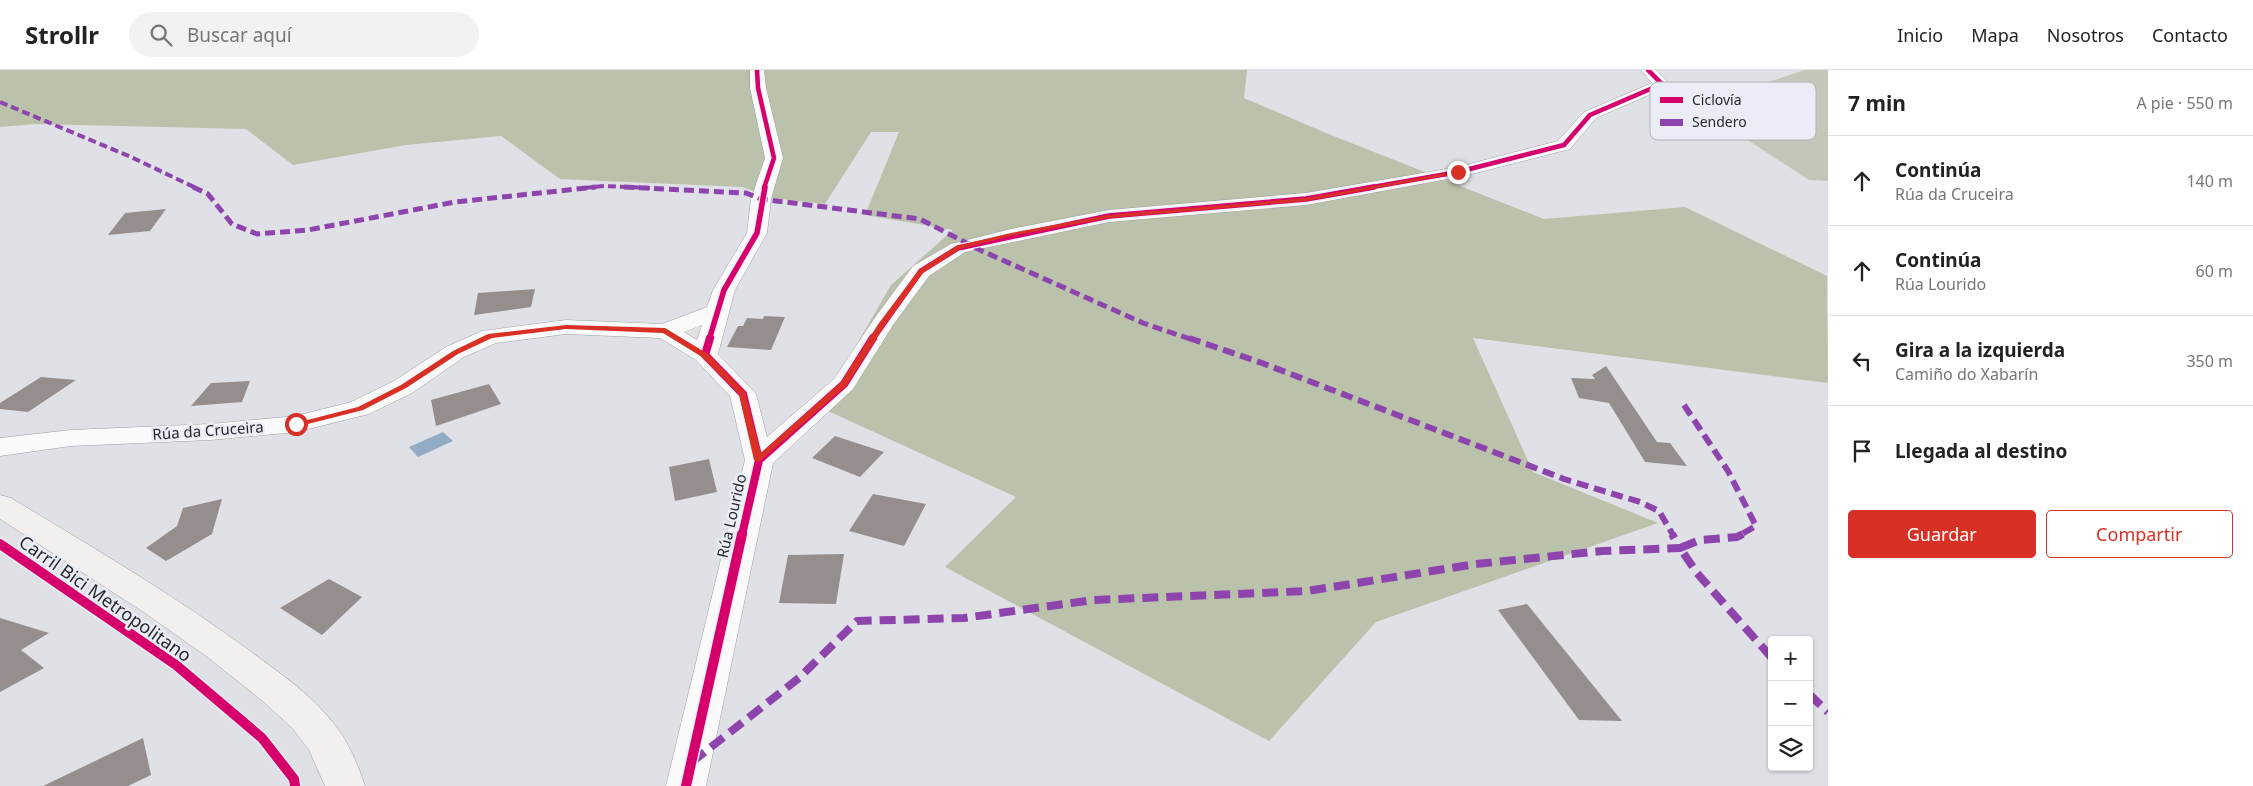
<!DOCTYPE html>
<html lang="es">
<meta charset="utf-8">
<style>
:root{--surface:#fff;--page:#f2f2f2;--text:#222;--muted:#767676;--line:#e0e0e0;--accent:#d93025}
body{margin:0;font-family:"Noto Sans",sans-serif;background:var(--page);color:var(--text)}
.controls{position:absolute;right:15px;bottom:15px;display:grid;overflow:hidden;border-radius:5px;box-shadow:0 1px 4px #0004}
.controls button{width:45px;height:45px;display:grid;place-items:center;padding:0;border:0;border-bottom:1px solid var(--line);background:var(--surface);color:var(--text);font:25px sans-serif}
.stop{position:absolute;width:15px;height:15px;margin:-11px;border:4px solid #d93025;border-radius:50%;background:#fff}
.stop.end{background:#d93025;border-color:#fff;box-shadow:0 1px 5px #0008}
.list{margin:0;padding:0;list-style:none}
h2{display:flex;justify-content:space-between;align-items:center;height:65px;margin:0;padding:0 20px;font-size:21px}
h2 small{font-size:16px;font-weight:400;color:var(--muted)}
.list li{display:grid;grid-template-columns:32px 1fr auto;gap:15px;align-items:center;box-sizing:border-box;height:90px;padding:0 20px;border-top:1px solid var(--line)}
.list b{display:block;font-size:19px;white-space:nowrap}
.list p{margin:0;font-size:16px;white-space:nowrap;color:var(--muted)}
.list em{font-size:16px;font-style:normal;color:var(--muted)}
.actions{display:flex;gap:10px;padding:15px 20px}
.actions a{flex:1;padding:11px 0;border:1px solid var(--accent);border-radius:5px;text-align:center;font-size:18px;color:var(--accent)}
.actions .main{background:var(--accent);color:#fff}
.icon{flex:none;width:28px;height:28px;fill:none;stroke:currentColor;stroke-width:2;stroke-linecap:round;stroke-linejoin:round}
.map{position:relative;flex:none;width:1828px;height:716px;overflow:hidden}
header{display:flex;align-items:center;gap:30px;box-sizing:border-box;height:70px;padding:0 25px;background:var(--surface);border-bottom:1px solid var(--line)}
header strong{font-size:24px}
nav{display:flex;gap:28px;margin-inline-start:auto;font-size:18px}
.search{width:350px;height:45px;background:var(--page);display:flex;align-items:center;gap:12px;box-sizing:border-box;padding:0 18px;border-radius:28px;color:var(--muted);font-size:19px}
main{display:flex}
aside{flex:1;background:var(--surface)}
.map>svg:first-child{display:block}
.green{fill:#c2c7b7}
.forest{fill:#bbc2ab}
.water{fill:#93acc6}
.building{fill:#968e8d}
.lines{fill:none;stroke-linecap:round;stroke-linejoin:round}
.minor-casing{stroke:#9d9ea2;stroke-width:1}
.secondary-casing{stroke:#9d9ea2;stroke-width:1}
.minor{fill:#fafafb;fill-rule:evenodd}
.secondary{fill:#f2efee;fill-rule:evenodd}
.quiet-far3{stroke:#8e44ad;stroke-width:4;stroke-dasharray:8 4;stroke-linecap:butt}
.quiet-far2{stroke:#8e44ad;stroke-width:5;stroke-dasharray:10 5;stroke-linecap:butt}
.quiet-far1{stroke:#8e44ad;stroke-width:6;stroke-dasharray:12 6;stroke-linecap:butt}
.quiet{stroke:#8e44ad;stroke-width:8;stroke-dasharray:16 8;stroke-linecap:butt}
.cycleway-far3-casing{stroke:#eaedf6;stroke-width:6}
.cycleway-far2-casing{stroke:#eaedf6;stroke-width:8}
.cycleway-far1-casing{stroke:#eaedf6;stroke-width:11}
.cycleway-casing{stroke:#eaedf6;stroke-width:13}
.cycleway-far3{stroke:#d6006c;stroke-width:4.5}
.cycleway-far2{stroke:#d6006c;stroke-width:5.5}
.cycleway-far1{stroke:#d6006c;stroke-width:8}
.cycleway{stroke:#d6006c;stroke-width:10}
.route{fill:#d93025}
.labels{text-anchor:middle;stroke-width:5;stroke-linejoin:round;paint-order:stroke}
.street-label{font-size:15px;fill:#28292c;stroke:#eaedf6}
.near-street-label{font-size:18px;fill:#28292c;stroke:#eaedf6}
.key{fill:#eaedf6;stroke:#b0b2b9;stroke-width:1}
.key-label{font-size:14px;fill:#28292c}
</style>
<header>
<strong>Strollr</strong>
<div class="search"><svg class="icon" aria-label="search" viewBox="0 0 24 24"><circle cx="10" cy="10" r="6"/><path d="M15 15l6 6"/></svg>Buscar aquí</div>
<nav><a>Inicio</a><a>Mapa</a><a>Nosotros</a><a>Contacto</a></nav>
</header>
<main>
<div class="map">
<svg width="1828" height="716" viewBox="0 0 1828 716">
<rect width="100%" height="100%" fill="#e0e1e6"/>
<path class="green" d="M 1804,0 L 1828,0 L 1828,111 L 1809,110 L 1743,67 L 1715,38 L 1732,32 L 1746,20 Z"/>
<path class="forest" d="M 0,0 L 1247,0 L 1244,28 L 1326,63 L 1544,149 L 1685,137 L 1827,206 L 1828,313 L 1473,268 L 1533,402 L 1658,453 L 1376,552 L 1269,671 L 945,497 L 1016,427 L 828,341 L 853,281 L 891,215 L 953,160 L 865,145 L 899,62 L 871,62 L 825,134 L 773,128 L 742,117 L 560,109 L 501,66 L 406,75 L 293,95 L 246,59 L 35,54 L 0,57 Z"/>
<path class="water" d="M 443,362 L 453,371 L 418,387 L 409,377 Z"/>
<path class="building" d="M 166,139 L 150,161 L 108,165 L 125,143 Z
M 535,219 L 531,237 L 474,245 L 478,223 Z
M 764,246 L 785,247 L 771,280 L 727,277 L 738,256 L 743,256 L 747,248 L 763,249 Z
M 1606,296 L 1657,372 L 1670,373 L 1687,396 L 1645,392 L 1609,333 L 1579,328 L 1571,308 L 1595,309 L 1592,305 Z
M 41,307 L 76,310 L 28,342 L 0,339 L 0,333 Z
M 250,311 L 242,332 L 191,336 L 211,313 Z
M 489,314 L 501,334 L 436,356 L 431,330 Z
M 835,366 L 884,382 L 860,407 L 812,388 Z
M 709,389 L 717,422 L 675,431 L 669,397 Z
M 873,424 L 926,434 L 904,476 L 849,461 Z
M 222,429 L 212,464 L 166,491 L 146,478 L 177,456 L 183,438 Z
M 844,484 L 836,534 L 779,533 L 788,485 Z
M 329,509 L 362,527 L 322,565 L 280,538 Z
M 1527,534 L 1622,651 L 1579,650 L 1498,540 Z
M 0,548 L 49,563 L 21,580 L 44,598 L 0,622 Z
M 143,668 L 151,705 L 128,716 L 43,716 Z"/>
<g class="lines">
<defs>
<path id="minor" d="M 750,0 L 764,0 L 766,18 L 783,88 L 771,129 L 767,163 L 735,220 L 718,284 L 756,324 L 767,367 L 834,309 L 874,249 L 913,196 L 951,174 L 1011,159 L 1109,140 L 1306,123 L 1458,97 L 1558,71 L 1584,42 L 1652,13 L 1641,0 L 1656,0 L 1670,14 L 1667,17 L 1596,48 L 1570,79 L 1464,106 L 1306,135 L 1109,152 L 965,182 L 929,206 L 893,255 L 853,319 L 773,393 L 706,716 L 666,716 L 745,390 L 730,326 L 696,290 L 660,268 L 566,264 L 496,273 L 464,287 L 412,323 L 369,344 L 296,362 L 210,370 L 71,376 L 0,386 L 0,368 L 71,360 L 210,354 L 296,346 L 351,332 L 394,311 L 446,277 L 482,261 L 566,250 L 662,254 L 707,237 L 713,220 L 747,163 L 751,129 L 765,88 L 750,18 ZM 702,255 L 697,270 L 684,262 Z"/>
<path id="secondary" d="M 0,425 L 11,428 C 92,477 174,525 250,581 C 280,603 312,625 335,655 C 349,673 358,695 365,716 L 325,716 L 309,680 L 293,659 L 265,633 L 206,586 L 145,543 L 0,449 Z"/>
</defs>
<use href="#minor" class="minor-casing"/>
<use href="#secondary" class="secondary-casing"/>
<use href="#minor" class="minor"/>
<use href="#secondary" class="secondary"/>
<path class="quiet-far3" d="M 0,32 L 131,87 L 196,118
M 584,118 L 605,116 L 650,118"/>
<path class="quiet-far2" d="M 193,117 L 208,124 L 232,154 L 257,164 L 308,160 L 455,132 L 596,117
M 624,117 L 746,123 L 761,129 L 920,149 L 980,180 L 1143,253 L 1193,270"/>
<path class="quiet-far1" d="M 1189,268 L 1262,293 L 1564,409 L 1640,432 L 1659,441 L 1673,465
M 1684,335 L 1728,401 L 1756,456 L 1740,465"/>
<path class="quiet" d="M 1743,464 L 1737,467 L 1700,470 L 1680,478 L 1697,503 L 1772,588
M 1809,624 L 1828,642
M 692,692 L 799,608 L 857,551 L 964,548 L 1093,530 L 1307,521 L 1476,494 L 1602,481 L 1680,478 L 1672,464"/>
<defs>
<path id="cycleway-far3" d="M 757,0 L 758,18 L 774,88 L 764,118
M 1367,118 L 1458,102 L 1564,75 L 1590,45 L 1662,14 L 1648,0"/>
<path id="cycleway-far2" d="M 709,270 L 724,220 L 757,163 L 765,117
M 872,270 L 921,201 L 958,178 L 1109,146 L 1306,129 L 1374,117"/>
<path id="cycleway-far1" d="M 710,268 L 705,285 L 743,324 L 759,390 L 742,465
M 759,390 L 844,314 L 873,268"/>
<path id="cycleway" d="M 0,474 L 176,595 L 262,668 L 294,709 L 295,716
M 686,716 L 742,464"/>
</defs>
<use href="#cycleway-far3" class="cycleway-far3-casing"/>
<use href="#cycleway-far2" class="cycleway-far2-casing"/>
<use href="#cycleway-far1" class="cycleway-far1-casing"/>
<use href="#cycleway" class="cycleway-casing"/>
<use href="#cycleway-far3" class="cycleway-far3"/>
<use href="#cycleway-far2" class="cycleway-far2"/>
<use href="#cycleway-far1" class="cycleway-far1"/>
<use href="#cycleway" class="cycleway"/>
</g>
<path class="route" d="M 1458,101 L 1460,103 L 1306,131 L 1109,148 L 1011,166 L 960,179 L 923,203 L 885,255 L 847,315 L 759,392 L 754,390 L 739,324 L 702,287 L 663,263 L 566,259 L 492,268 L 458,284 L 406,318 L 363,340 L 296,357 L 292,354 L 358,337 L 401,315 L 453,281 L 488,264 L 566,255 L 665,258 L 708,284 L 745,322 L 761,383 L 841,312 L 879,253 L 919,200 L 956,176 L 1011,163 L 1109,145 L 1306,128 Z"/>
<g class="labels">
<g class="street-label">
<text transform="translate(208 361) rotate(-4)" y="5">Rúa da Cruceira</text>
<text transform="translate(732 446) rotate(-77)" y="5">Rúa Lourido</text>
</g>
<g class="near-street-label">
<text transform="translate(105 529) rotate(35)" y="6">Carril Bici Metropolitano</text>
</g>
</g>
<rect x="1650" y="12" width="166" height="58" rx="8" class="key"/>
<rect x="1660" y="27" width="23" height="6" fill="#d6006c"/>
<rect x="1660" y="49" width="23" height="7" fill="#8e44ad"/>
<g class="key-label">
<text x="1692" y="35">Ciclovía</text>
<text x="1692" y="57">Sendero</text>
</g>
</svg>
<div class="controls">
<button>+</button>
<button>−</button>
<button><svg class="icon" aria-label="layers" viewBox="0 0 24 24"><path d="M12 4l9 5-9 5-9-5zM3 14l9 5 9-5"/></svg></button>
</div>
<div class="stop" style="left:296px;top:354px"></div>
<div class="stop end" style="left:1458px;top:102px"></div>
</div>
<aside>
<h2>7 min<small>A pie · 550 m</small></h2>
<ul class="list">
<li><svg class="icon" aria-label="ahead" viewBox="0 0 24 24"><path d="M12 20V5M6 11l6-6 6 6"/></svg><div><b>Continúa</b><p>Rúa da Cruceira</p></div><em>140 m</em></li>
<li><svg class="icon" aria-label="ahead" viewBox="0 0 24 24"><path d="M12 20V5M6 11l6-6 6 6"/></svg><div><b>Continúa</b><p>Rúa Lourido</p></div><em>60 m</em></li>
<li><svg class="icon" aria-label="left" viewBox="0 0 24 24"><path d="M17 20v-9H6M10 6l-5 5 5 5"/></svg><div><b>Gira a la izquierda</b><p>Camiño do Xabarín</p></div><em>350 m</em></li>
<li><svg class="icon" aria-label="arrive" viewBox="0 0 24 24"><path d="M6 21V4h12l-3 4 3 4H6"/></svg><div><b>Llegada al destino</b></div></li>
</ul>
<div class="actions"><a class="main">Guardar</a><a>Compartir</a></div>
</aside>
</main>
